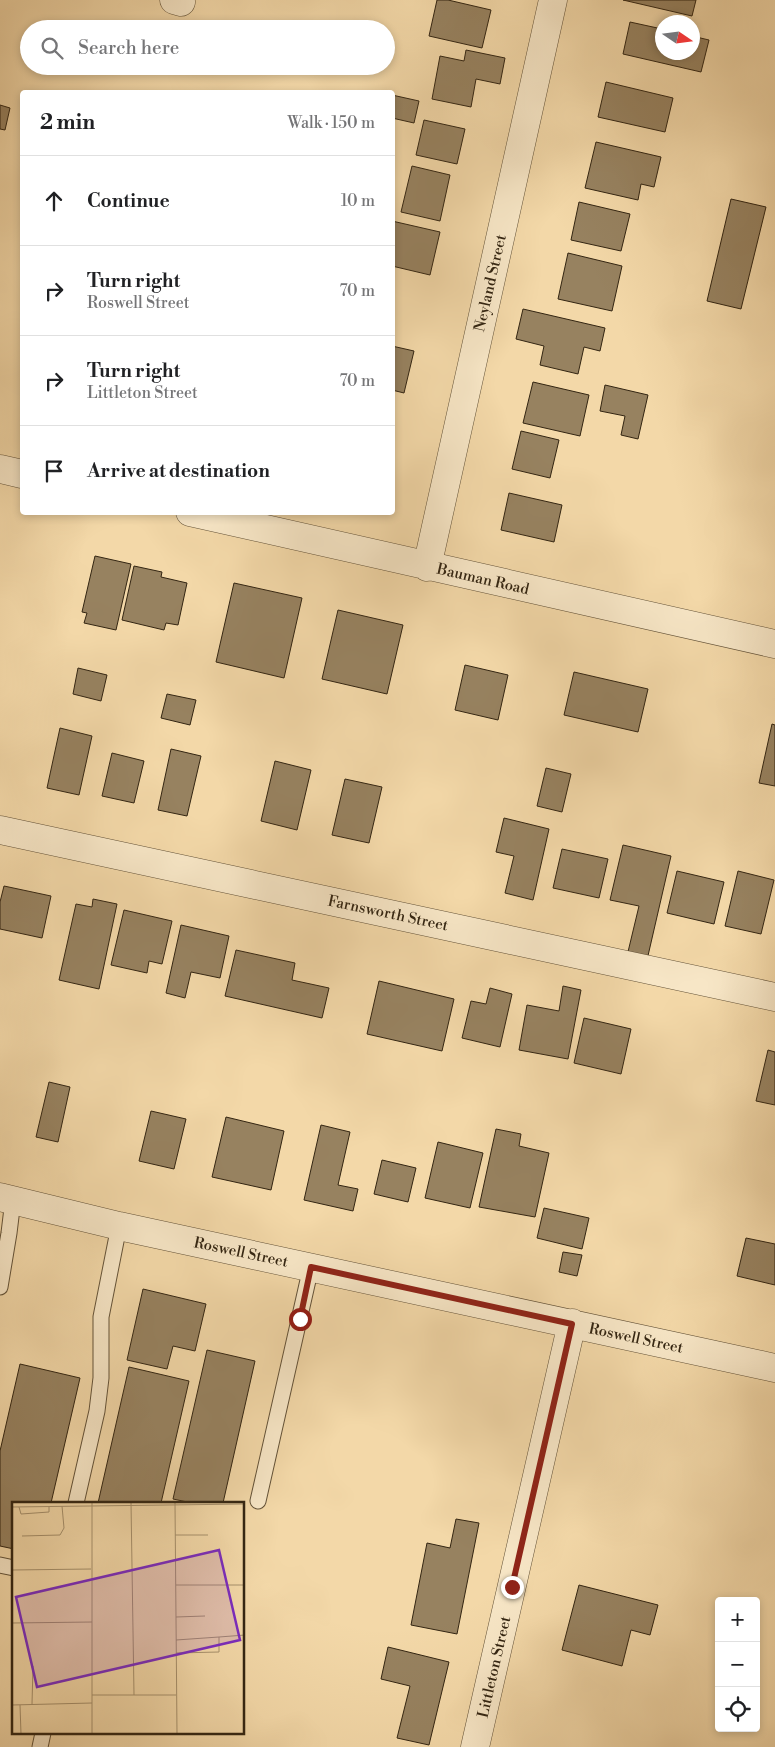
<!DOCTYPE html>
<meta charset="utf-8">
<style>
:root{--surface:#fff;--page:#f6f6f6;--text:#202124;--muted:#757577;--line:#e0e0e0}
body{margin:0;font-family:"Libre Bodoni",serif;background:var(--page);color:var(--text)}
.controls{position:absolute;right:15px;bottom:15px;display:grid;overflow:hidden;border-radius:5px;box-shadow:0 2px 8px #0003}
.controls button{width:45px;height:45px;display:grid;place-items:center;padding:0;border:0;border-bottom:1px solid var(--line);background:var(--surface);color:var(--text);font:25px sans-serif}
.compass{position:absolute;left:655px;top:15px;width:45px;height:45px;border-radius:50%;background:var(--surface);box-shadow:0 2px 8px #0003;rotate:103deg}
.stop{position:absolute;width:15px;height:15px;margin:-11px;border:4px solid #8f2418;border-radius:50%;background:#fff}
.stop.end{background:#8f2418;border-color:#fff;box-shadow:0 1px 5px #0008}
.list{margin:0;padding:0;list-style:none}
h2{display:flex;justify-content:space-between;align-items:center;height:65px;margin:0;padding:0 20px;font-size:21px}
h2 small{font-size:16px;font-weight:400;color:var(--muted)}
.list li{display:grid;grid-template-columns:32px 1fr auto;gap:15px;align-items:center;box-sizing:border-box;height:90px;padding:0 20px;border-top:1px solid var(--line)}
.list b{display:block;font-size:19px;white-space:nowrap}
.list p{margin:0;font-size:16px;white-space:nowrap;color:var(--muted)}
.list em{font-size:16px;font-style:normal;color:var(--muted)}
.icon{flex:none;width:28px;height:28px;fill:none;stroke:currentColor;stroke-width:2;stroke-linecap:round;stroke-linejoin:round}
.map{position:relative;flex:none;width:775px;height:1747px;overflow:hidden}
.search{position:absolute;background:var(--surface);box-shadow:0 2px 8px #0003;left:20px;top:20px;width:375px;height:55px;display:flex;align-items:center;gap:12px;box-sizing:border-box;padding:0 18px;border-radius:28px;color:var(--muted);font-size:19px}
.panel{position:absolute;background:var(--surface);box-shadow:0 2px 8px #0003;left:20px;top:90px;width:375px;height:425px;border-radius:5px}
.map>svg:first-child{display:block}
.building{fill:#978260;stroke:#332512}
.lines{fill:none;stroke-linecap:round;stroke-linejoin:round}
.lane-casing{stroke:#635238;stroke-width:17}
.street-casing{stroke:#635238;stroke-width:29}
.lane{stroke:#f7e6c6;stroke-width:15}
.street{stroke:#f7e6c6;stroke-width:28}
.route{stroke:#8f2418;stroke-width:6}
.labels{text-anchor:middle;stroke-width:4.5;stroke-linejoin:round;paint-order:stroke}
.street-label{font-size:15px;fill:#332512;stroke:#f7e6c6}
.inset-road{fill:none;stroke:#a6906c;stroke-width:1}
.view{fill:#7b2cbf;fill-opacity:0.15;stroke:#7b2cbf;stroke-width:2.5}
.inset-edge{fill:none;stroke:#332512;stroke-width:2.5}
</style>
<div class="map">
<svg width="775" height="1747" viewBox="0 0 775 1747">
<rect width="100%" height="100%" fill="#f3d8a8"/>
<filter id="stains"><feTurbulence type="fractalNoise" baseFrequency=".004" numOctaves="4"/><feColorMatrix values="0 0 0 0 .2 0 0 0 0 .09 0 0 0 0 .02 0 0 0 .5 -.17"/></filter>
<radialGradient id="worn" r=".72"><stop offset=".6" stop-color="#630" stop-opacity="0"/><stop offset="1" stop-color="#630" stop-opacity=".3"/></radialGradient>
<path class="building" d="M 437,0 L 448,0 L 491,10 L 482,48 L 429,36 Z
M 623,0 L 696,0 L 692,16 Z
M 630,22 L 662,29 L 662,52 L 692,52 L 692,36 L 709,40 L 701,72 L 623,54 Z
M 466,50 L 505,58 L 500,84 L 476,79 L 471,107 L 432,99 L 440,56 L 464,61 Z
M 606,82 L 673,98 L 665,132 L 598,117 Z
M 392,95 L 419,101 L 414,123 L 392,118 Z
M 0,105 L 10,108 L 5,130 L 0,129 Z
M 424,120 L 465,129 L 457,164 L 416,155 Z
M 596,142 L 661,157 L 654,187 L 641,184 L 638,200 L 585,188 Z
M 412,166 L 450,175 L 440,221 L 401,212 Z
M 731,199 L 766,207 L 741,309 L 707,301 Z
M 579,202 L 630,214 L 621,251 L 571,240 Z
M 392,221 L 440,232 L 430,275 L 392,266 Z
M 568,253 L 622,266 L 612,311 L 558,299 Z
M 523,309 L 605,328 L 600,351 L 584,347 L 578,374 L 540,365 L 544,346 L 516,339 Z
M 392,346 L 414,351 L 404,393 L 392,390 Z
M 533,382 L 589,395 L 580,436 L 523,423 Z
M 605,385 L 648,395 L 638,439 L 621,435 L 625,416 L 600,411 Z
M 521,431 L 559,440 L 550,478 L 512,469 Z
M 509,493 L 562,505 L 554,542 L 501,530 Z
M 95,556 L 131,564 L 116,630 L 84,623 L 87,613 L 82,612 Z
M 134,566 L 162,572 L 161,577 L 187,583 L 178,625 L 166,623 L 164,630 L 122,620 Z
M 234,583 L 302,598 L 284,678 L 216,662 Z
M 338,610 L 403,625 L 387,694 L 322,679 Z
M 465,665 L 508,675 L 498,720 L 455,710 Z
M 78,668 L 107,675 L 101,701 L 73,694 Z
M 574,672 L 648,689 L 638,732 L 564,715 Z
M 167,694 L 196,700 L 190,725 L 161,718 Z
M 772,724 L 775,725 L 775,786 L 759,783 Z
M 60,728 L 92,736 L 79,795 L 47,788 Z
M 171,749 L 201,756 L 187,816 L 158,810 Z
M 112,753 L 144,761 L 134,803 L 102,796 Z
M 275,761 L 311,770 L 297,830 L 261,821 Z
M 546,768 L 571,774 L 562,812 L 537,806 Z
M 345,779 L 382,787 L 369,843 L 332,835 Z
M 504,818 L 549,829 L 533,900 L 505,893 L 514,856 L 496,852 Z
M 623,845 L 671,856 L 647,960 L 627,956 L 639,906 L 610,900 Z
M 562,849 L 608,859 L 599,898 L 553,888 Z
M 677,871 L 724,882 L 714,924 L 667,913 Z
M 738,871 L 774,880 L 761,934 L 725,926 Z
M 4,886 L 51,896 L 42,938 L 0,929 L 0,902 Z
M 93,899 L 117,904 L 99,989 L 59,980 L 76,904 L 92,907 Z
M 124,910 L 172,921 L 162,964 L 149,961 L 147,973 L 111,965 Z
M 181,925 L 229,936 L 220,978 L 191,972 L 185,998 L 166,993 Z
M 236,950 L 295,963 L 292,980 L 329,988 L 322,1018 L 225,996 Z
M 379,981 L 454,999 L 442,1051 L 367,1034 Z
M 563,986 L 581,990 L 568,1059 L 519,1050 L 527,1005 L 559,1011 Z
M 490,988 L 512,994 L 500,1047 L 462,1038 L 471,1001 L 486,1004 Z
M 584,1018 L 631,1029 L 621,1074 L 574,1063 Z
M 768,1050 L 775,1052 L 775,1105 L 756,1101 Z
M 49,1082 L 70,1087 L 58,1142 L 36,1137 Z
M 151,1111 L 186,1119 L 174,1169 L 139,1161 Z
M 226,1117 L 284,1131 L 271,1190 L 212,1177 Z
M 321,1125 L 350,1132 L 338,1185 L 358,1189 L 353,1211 L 304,1200 Z
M 496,1129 L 521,1134 L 519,1146 L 549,1153 L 535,1217 L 479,1207 Z
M 438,1142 L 483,1153 L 470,1208 L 425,1198 Z
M 382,1160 L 416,1168 L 408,1202 L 374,1194 Z
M 544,1208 L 589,1218 L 582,1249 L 537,1238 Z
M 746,1238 L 775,1244 L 775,1285 L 737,1276 Z
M 563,1252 L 582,1255 L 577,1276 L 559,1272 Z
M 143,1289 L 206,1304 L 195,1351 L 173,1346 L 167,1369 L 127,1360 Z
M 207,1350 L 255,1361 L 223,1503 L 192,1503 L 173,1499 Z
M 20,1364 L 80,1378 L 51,1503 L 14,1503 L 14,1549 L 0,1546 L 0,1451 Z
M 129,1367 L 189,1381 L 161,1503 L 98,1503 Z
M 456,1519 L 479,1523 L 457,1634 L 411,1625 L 427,1543 L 450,1548 Z
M 579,1585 L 658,1605 L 650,1635 L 631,1630 L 622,1666 L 562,1650 Z
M 388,1647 L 449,1662 L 429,1745 L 397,1738 L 410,1686 L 381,1679 Z"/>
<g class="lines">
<defs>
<path id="lane" d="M 0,1287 L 9,1233 L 13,1200
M 258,1501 L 311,1267
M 76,1503 L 97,1411 L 101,1378 L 101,1317 L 119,1226
M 0,1565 L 14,1568
M 40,1747 L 43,1733"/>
<path id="street" d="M 174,0 L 181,2
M 0,469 L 22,474
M 190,512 L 775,644
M 427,567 L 553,0
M 0,830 L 775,997
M 0,1197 L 119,1226 L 775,1368
M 475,1747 L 572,1323"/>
</defs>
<use href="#lane" class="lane-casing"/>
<use href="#street" class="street-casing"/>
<use href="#lane" class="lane"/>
<use href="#street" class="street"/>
</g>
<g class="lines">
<path class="route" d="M 300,1319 L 311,1267 L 572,1324 L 512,1587"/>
</g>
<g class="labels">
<g class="street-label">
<text transform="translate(490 283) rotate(-77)" y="5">Neyland Street</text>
<text transform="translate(483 579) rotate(13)" y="5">Bauman Road</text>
<text transform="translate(388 913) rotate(12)" y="5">Farnsworth Street</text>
<text transform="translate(241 1252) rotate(12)" y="5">Roswell Street</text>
<text transform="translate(636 1338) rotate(12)" y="5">Roswell Street</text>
<text transform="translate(494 1667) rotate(-77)" y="5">Littleton Street</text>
</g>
</g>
<g transform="translate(12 1502)">
<rect width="232" height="232" fill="#f3d8a8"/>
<path class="inset-road" d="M 119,0 L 122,193M 163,1 L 165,232M 0,5 L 233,2M 7,5 L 9,12 L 37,10 L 37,4M 163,33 L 196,33M 10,34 L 48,33 L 52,26 L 50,4M 0,68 L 79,67M 164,83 L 233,83M 164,115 L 193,114M 0,121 L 80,120M 207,135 L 233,133M 164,151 L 207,150 L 207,135 L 164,138M 80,193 L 164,193M 20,202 L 21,164M 0,203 L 80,201M 8,203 L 9,232M 80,231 L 80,0"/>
<path class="view" d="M 207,48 L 228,138 L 25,185 L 4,95 Z"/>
<rect width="232" height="232" class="inset-edge"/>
</g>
<rect width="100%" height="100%" filter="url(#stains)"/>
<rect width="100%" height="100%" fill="url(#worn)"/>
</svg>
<div class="controls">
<button>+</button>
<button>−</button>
<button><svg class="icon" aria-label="locate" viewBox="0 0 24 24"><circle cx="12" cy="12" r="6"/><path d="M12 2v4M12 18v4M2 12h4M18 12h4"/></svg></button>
</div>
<svg class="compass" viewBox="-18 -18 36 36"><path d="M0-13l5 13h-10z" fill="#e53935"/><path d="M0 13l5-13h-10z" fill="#757577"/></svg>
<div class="stop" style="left:300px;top:1319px"></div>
<div class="stop end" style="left:512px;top:1587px"></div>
<div class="search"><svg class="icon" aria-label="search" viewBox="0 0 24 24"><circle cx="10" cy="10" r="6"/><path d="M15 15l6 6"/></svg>Search here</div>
<section class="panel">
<h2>2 min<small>Walk · 150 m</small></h2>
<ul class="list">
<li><svg class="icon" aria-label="ahead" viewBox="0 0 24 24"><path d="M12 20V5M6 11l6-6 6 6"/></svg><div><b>Continue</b></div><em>10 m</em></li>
<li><svg class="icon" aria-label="right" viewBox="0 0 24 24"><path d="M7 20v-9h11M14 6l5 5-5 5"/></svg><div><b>Turn right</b><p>Roswell Street</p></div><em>70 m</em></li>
<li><svg class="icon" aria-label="right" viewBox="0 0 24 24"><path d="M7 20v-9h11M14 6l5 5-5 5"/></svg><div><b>Turn right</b><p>Littleton Street</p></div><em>70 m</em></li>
<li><svg class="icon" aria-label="arrive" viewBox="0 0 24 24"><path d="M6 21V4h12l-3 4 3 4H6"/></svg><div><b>Arrive at destination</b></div></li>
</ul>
</section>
</div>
